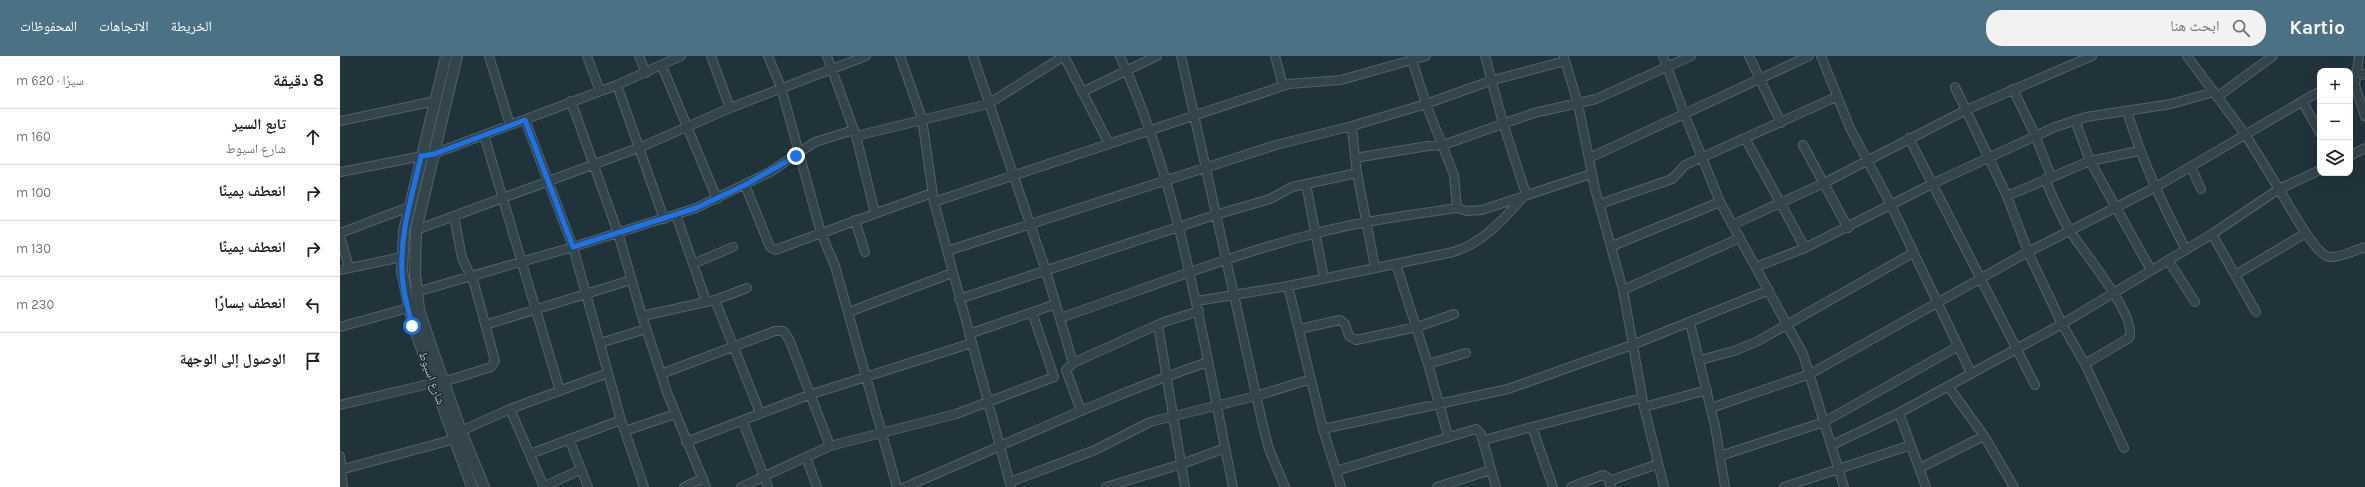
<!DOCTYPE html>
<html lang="ar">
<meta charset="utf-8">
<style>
:root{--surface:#fff;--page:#f2f2f2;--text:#222;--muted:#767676;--line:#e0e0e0;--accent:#4b7185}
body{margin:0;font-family:Karla,"Noto Naskh Arabic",sans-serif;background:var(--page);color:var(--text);direction:rtl}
.controls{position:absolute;right:12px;top:12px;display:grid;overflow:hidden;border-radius:8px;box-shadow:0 4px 16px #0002}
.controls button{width:36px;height:36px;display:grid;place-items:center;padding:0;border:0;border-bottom:1px solid var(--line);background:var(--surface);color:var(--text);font:20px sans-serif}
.stop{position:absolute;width:12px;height:12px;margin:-9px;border:3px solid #1a73e8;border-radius:50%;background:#fff}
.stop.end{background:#1a73e8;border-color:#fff;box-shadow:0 1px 4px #0008}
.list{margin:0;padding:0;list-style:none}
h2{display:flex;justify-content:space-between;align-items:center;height:52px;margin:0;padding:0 16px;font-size:17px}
h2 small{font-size:13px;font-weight:400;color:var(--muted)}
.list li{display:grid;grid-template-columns:26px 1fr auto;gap:12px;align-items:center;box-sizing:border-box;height:56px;padding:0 16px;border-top:1px solid var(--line)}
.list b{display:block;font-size:15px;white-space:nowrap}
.list p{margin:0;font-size:13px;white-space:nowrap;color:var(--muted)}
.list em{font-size:13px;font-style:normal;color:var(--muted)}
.icon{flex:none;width:22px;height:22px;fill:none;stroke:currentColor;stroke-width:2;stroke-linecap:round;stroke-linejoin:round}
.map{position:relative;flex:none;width:2025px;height:431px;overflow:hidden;direction:ltr}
header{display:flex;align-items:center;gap:24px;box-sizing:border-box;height:56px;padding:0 20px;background:var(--accent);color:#fff}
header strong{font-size:19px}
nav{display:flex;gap:22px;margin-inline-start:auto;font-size:14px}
.search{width:280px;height:36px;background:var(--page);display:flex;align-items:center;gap:10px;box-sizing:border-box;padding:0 14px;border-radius:16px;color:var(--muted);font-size:15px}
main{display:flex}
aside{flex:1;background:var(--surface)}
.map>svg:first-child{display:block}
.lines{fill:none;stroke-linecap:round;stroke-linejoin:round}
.minor-casing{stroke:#526269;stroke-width:10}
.tertiary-casing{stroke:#526269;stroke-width:12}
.minor{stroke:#34444b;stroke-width:8}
.tertiary{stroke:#34444b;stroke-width:10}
.route{stroke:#1a73e8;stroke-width:5}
.labels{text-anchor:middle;stroke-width:3;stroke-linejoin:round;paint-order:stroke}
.street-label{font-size:12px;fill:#afbfc7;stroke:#19292f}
</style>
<header>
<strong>Kartio</strong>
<div class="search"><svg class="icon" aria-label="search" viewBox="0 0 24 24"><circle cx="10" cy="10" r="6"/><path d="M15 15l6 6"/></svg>ابحث هنا</div>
<nav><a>الخريطة</a><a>الاتجاهات</a><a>المحفوظات</a></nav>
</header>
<main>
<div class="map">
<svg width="2025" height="431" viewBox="0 0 2025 431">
<rect width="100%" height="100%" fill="#20333b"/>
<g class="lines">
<defs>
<path id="minor" d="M 149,0 L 170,69
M 247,0 L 260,35
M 299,0 L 306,17
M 371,0 L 390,52
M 428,0 L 441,31 L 481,177 L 495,210 L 557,431
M 487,0 L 516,80 L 535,157
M 560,0 L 582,63 L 594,146 L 671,431
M 633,0 L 706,215 L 733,307 L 726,314 L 741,355
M 724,0 L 769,88
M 780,0 C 842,136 863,286 893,431
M 841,0 L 923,370 L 929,393 L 945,431
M 935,0 L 943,30
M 1323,0 L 1344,57 L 1380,146 L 1463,298 L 1504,431
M 1409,0 L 1441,67
M 1481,0 L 1510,72 L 1551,149 L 1631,317
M 2019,0 L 2015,29 L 2025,61
M 1071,1 L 1086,48 L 1114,119 L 1117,152 L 1127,155 L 1142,154 L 1251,118
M 1224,1 L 1238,48 L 1255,133 L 1283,234 L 1304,351 L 1324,431
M 322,10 L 377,143
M 2011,21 L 2025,18
M 277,29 L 324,163
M 1615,31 L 1667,140 L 1688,196 L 1722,268 L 1745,308
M 1673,33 L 1695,79 L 1711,120
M 742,36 L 817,0
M 1877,41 L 1933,0
M 231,45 L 278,177 L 302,260 L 328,339 L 366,431
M 1962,45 L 1980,77
M 1787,55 C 1802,105 1822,147 1846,194
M 185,64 L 233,191 L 281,364 L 304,431
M 1735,64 L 1750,105 L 1811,214
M 0,65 L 95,45
M 1012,70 L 1015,102
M 144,79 L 220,335
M 516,80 L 648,48 L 724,0
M 1405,82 L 1465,192 L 1416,211
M 1569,82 L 1695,329
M 1463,89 L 1508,172
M 2010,100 L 2025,92
M 1249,102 L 1469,0
M 1851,111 L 1861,133
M 1980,114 L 1939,133 C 1947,146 1975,199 1989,201 C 2000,202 2015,194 2025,191
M 0,116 L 93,98 L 277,29 L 341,0
M 1017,117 L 1035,211
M 1705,123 C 1712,140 1720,159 1730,175 C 1742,194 1799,262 1789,282 L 1745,308 L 1784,392
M 966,128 L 984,222
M 405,129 L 430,191 L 435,194 L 592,137
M 1667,140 L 1750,105 L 1799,95
M 594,146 L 949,28 L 1001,24 L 1086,0
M 1260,148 L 1332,123 L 1345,109 L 1496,41
M 336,159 L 366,245
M 515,164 L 525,196
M 1392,169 L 1484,127 L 1626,54 L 1752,0
M 76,174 L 301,91 L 390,52 L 526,0
M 0,177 L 69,151
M 1872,178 L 1916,256
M 0,181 L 9,211
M 1272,190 L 1380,146
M 1465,192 L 1592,128 L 1715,71 L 1746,61 L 1831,48 L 1874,36
M 607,195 L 936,89 L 1012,70 L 1086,48 L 1150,25 L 1225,5
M 1828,204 L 1855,246
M 353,208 L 393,191
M 1056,208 L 1088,308 L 1108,380
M 0,214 L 62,201
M 1895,219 L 1966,177
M 948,230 L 983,373 L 1001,431
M 1283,234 L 1400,182
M 76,236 L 233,191 L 356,152 L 430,116 L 475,86 L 514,74
M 619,243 L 875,159 L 930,143 L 952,131 L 1017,117 L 1015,102 L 1088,90 L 1103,89 L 1194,57 L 1256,43 L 1351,0
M 375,244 L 420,357
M 857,245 L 948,230 L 1113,196 C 1144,187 1165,161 1186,138 L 1163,67 L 1145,0
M 509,256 L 612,217
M 302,260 L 375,244 L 407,232
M 720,262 C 805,233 889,199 977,177 C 1023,165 1070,159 1117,152
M 1350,267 L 1375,370 L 1385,431
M 145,269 L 291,224
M 818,269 L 845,431
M 0,271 L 68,252
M 959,273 L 1000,264 L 1005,268 L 1009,280 L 1016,284 L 1077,271 L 1114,258
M 629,278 L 716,248
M 260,287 L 306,273
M 1360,304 L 1394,295 L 1418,285 L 1573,197
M 733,307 L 824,266 L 859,255
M 1088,308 L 1126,297
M 321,318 L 435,275 L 443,275 L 449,283 L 490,390
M 103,326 L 151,311 L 155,305 L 134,227 L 122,202 L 114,160
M 1608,330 L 1644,380 L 1674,431
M 0,349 L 93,327
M 1304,351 L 1367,334
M 1371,352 L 1470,318 L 1688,196 L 1814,132 L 1980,35
M 170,353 L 204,431
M 1559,357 L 1586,431
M 403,366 L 428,431
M 1192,371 L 1302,342
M 983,373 L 1168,333 L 1292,289 L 1429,234
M 121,375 L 170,353 L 268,317
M 285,375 L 335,358
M 229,383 L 248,431
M 1144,384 L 1192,371 L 1213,431
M 346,386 L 469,339 L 632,287
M 1492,389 L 1559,357 L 1722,268 L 1872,178 L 1939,133 L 1905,78 L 1847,0
M 190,398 L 281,364
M 0,400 L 3,431
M 1380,400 L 1484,366 L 1617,291
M 466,401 L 477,431
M 1580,412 L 1644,380
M 0,414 L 115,383
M 996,415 L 1136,373 L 1141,378 L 1156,431
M 1269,425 L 1318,408
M 670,426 L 755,394 L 810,366 L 916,340 L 971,323
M 203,431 L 240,414
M 344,431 L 363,422
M 401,431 L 490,390 L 616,358 L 714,321 L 692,256
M 565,431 C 666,389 764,341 868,306
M 766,431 L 842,408 L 885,392
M 1097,431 L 1151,414
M 1231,431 L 1263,419 L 1267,421 L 1271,431
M 1444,431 L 1571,389"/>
<path id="tertiary" d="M 106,0 L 64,175 L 62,215 L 73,269 L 132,431
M 117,0 L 76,174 L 75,218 L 79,253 L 90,287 L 121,375 L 144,431"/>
</defs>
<use href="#minor" class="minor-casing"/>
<use href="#tertiary" class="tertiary-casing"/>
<use href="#minor" class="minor"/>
<use href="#tertiary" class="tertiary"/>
</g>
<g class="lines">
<path class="route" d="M 72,270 C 68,252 62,233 62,215 C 60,176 73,137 81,100 L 94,98 L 185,64 L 233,191 L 356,152 L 405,129 L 456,100"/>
</g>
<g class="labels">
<g class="street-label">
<text transform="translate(92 322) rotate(70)" y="4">شارع اسيوط</text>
</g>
</g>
</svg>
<div class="controls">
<button>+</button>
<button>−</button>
<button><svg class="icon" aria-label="layers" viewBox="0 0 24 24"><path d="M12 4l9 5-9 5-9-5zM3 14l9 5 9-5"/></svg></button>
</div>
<div class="stop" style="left:72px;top:270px"></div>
<div class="stop end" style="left:456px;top:100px"></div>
</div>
<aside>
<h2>8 دقيقة<small>سيرًا · 620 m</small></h2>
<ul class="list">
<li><svg class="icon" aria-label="ahead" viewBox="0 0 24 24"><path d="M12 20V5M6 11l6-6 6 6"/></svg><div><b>تابع السير</b><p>شارع اسيوط</p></div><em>160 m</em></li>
<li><svg class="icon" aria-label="right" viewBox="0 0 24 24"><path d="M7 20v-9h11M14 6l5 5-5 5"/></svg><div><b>انعطف يمينًا</b></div><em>100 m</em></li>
<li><svg class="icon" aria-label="right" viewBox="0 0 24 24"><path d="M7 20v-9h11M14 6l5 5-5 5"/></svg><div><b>انعطف يمينًا</b></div><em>130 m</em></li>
<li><svg class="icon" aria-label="left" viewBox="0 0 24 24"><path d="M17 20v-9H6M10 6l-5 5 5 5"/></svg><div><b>انعطف يسارًا</b></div><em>230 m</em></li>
<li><svg class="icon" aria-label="arrive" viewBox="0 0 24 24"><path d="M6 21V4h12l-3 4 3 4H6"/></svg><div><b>الوصول إلى الوجهة</b></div></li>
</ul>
</aside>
</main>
